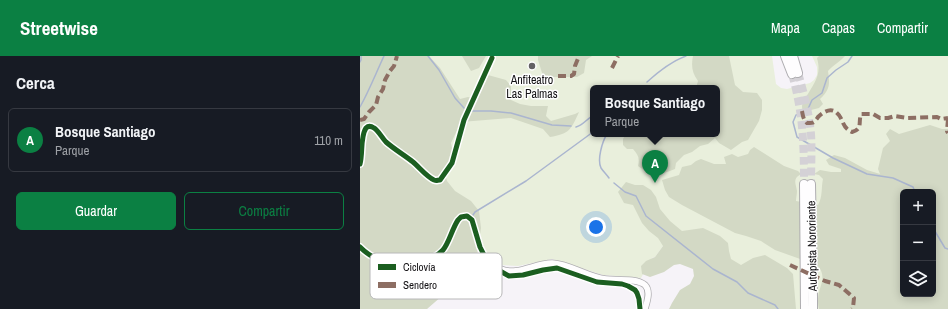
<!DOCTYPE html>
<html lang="es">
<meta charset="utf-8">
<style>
:root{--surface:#171b24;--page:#20242c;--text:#f1f3f6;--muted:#9ea1a6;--line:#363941;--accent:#0b8043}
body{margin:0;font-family:"Archivo Narrow",sans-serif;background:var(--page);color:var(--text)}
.controls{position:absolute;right:12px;bottom:12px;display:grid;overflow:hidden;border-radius:6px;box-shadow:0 2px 10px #0003}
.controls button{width:36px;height:36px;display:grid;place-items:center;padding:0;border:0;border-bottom:1px solid var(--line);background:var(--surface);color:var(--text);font:20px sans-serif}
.you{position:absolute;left:236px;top:171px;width:14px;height:14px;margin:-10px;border:3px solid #fff;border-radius:50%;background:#1a73e8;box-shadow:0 0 0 6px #1a73e833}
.badge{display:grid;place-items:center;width:26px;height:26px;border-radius:50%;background:var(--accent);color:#fff;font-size:13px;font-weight:700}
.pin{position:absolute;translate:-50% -33px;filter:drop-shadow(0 1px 2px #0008)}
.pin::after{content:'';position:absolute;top:21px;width:14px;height:12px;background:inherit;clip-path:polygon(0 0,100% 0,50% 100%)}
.popup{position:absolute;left:230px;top:29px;width:130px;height:52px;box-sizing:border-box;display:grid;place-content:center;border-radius:6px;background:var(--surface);filter:drop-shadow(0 1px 3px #0005);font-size:13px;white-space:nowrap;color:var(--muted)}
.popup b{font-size:15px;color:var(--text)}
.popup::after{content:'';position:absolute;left:50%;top:100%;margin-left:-8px;border:8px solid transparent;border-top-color:var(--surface)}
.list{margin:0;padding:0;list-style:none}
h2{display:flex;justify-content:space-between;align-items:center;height:52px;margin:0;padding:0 16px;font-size:17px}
h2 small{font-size:13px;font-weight:400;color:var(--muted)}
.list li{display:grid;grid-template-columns:26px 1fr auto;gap:12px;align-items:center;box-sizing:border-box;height:64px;margin:0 8px 8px;padding:0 8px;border:1px solid var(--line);border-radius:6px}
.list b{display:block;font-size:15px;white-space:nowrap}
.list p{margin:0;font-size:13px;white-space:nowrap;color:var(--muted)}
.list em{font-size:13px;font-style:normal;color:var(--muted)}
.actions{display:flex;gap:8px;padding:12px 16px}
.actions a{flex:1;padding:9px 0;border:1px solid var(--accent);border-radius:6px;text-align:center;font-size:14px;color:var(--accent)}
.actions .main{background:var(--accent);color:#fff}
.icon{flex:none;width:22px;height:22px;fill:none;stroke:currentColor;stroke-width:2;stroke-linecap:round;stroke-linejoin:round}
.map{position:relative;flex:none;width:588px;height:253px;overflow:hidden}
header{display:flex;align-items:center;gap:24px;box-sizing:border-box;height:56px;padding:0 20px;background:var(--accent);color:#fff}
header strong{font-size:19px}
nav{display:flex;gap:22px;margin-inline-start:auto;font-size:14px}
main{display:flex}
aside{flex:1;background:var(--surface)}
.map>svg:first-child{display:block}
.green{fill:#e9efdc;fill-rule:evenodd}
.forest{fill:#d3d9c5;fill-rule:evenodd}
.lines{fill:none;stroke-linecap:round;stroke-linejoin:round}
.stream{stroke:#aab5cf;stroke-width:1.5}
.motorway-tunnel{stroke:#d4d1d6;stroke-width:8;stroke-dasharray:8 4;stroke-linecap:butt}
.minor-casing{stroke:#aeadb0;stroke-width:6}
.tertiary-casing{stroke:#aeadb0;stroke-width:7}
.motorway-casing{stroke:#aeadb0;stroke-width:10}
.minor{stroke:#fefdfe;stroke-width:4.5}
.tertiary{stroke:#fefdfe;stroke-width:5.5}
.motorway{stroke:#fefdfe;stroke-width:8}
.quiet{stroke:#8d6e63;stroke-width:4;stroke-dasharray:8 4;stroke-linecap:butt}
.cycleway-casing{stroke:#fff;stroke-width:8}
.cycleway{stroke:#1b5e20;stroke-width:5}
.poi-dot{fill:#636164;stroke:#fff;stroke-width:1.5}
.labels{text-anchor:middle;stroke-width:3;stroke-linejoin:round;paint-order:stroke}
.poi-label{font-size:12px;fill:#141215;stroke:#fff}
.street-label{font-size:12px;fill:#141215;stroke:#fff}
.key{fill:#fff;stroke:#b8b8b9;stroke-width:1}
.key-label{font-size:11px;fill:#141215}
</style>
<header>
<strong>Streetwise</strong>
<nav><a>Mapa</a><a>Capas</a><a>Compartir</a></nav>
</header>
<main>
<aside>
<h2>Cerca<small></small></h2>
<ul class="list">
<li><span class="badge">A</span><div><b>Bosque Santiago</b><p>Parque</p></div><em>110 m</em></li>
</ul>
<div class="actions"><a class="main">Guardar</a><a>Compartir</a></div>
</aside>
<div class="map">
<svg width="588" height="253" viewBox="0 0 588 253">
<rect width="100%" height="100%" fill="#f6f3f8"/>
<path class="green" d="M 0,0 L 412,0 L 416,28 L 421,32 L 427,33 L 450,27 L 454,24 L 457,19 L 457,11 L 452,0 L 588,0 L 588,253 L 416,253 L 303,190 L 295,201 L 292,202 L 281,222 L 243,219 L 192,203 L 158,210 L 141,209 L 125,197 L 118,173 L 0,122 ZM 233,32 L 357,32 L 357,78 L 233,78 ZM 543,136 L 573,136 L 573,238 L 543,238 Z"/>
<path class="forest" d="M 0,0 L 69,0 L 80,12 L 100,43 L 108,41 L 117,43 L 128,19 L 146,24 L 151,30 L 151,44 L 160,48 L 171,50 L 188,50 L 186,60 L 191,65 L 215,58 L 219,56 C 211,74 209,78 190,81 L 183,73 L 151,62 L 101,66 L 91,87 L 93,97 L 89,108 L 84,115 L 87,125 L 95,135 L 111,145 L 119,155 L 121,172 L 117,201 L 105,220 L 67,253 L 0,253 Z
M 102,0 L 126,0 L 119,12 L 111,15 Z
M 178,0 L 232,0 L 226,4 L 224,17 L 217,21 L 190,21 L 183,20 L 178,4 Z
M 333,0 L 369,0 L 375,29 L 383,36 L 397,37 L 402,44 L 402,54 L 399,65 L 388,84 L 382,86 L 371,94 L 359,87 L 355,82 L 348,88 L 340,90 L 332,96 L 324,99 L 316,107 L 315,113 C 300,119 293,121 278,110 C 280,102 278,99 273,93 L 267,93 L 263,89 L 263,83 L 266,78 L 357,78 L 357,32 L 336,32 L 338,25 C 332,17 331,10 333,0 Z
M 459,0 L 485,0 C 480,6 473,9 468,15 C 470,28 470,34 460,43 L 463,48 L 459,52 L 451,54 L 444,60 C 443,57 442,53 442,50 C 442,47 445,44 446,41 C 454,27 462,19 457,2 Z
M 570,69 L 582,73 L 588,73 L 588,253 L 459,253 C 458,250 458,246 458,243 C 459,229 468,221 457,209 L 415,194 L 401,185 L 386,180 L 375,177 L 322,149 L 309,141 L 305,134 L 302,124 L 319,119 L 322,111 L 331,109 L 336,105 L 341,103 L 354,108 L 366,108 L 364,101 L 372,98 L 378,101 L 388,98 L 390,94 L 394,91 L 424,110 L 438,115 L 441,118 C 432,123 436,128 437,135 C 437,138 436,142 436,145 L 458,149 C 463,140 461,132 463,123 L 459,119 L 454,118 L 460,114 L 471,116 L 481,116 L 481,113 L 469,109 L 466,104 L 474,99 L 485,102 L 507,114 L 520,118 L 518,113 L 523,92 L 530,85 L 526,78 L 530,73 L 539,78 ZM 543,136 L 573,136 L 573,238 L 543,238 Z
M 266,126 L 275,129 L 283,129 L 291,134 L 296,141 L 300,153 L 310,165 L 322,175 L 343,172 L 360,180 L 368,187 L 369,195 L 371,203 L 381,209 L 393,202 L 405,199 L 427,212 L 433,218 L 436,253 L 309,253 L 312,247 L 320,234 L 330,228 L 334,220 L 333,213 L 320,208 L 314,209 L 304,216 L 290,221 L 282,218 L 281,210 L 286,205 L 295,201 L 303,190 L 298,182 L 289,175 L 282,167 L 273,149 L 264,147 L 258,136 Z"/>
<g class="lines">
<path class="stream" d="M 68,0 L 79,14 L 95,42 L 104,52
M 0,6 L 1,4 L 1,0
M 287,26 C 298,16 312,5 326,0
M 281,32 L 282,32
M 0,51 C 9,35 16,17 24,0
M 448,53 L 452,44 L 462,37 L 467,22 L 476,14 L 488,6 L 492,0
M 112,55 L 131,55 L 151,57 L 192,69 L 211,70
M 440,58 L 436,59 L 433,66 L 437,81 L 473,102 L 507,118 L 533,122 L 553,131 L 555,136
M 216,71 C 224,69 227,62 233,60
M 247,78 C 242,86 237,104 241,112 C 243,115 247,119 249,122
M 254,127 L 265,136 L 276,140 L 286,160 L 353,213 L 377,226 L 388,237 L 415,249 L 418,253
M 113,159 L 115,156 L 166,125 L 233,76
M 573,172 L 585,192 L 588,193"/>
<path class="motorway-tunnel" d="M 438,17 C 444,37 449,57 451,78 C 452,94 451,111 451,128
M 432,18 C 443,56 444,88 444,128"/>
<defs>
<path id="minor" d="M 0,108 C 3,98 0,81 6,72 C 8,70 11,70 14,72 C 18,74 22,82 26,86 C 34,93 44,99 53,106 C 59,111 67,121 74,124 C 77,125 77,124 80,124 L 92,107 L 104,64 L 132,2"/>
<path id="tertiary" d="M 0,191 C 7,198 15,203 24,205 C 40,210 71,208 83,194 C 89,187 92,173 98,164 L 101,161 L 107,160 L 112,164 L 120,191 L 126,203 L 140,215 L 149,220 L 163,219 L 183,214 L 197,212 L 237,226 L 262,228 L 268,230 L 275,234 L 277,237 L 279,243 L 280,253
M 141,213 C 157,220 175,207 192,207 C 211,208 227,221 246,223 C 256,224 277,222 285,229 C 291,235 287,246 285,253"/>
<path id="motorway" d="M 425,0 L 432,18
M 433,0 L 438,17
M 444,128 L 445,253
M 451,128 L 453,241 L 453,253"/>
</defs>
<use href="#minor" class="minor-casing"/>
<use href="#tertiary" class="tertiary-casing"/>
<use href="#motorway" class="motorway-casing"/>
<use href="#minor" class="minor"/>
<use href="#tertiary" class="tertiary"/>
<use href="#motorway" class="motorway"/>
<path class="quiet" d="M 252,12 L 258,0
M 198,20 L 211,20 L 214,18 L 215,10 L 219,0
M 442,55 C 443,60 443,63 447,67 C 449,67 453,67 454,66 C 455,65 457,63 458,61 C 463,56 471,51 477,57 C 484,63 481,71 492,76 C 503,73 498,67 501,58 L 513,58 L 520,62 L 528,62 L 535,60 L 548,62 L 577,61 L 581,63 L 588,62
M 588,63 L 587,75 L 588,77
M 0,64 L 4,63 L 9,56 L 16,49 L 18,41 L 23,33 L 25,24 L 30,15 L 34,10 L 37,0
M 430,209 L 465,225 L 479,229 L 494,242 L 493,252 L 492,253"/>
<defs>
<path id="cycleway" d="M 0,108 C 3,98 0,81 6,72 C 8,70 11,70 14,72 C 18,74 22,82 26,86 C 34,93 44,99 53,106 C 59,111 67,121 74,124 C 77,125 77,124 80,124 L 92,107 L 104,64 L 132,2
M 0,191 C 7,198 15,203 24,205 C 40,210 71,208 83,194 C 89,187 92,173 98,164 L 101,161 L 107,160 L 112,164 L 120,191 L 126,203 L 140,215 L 149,220 L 163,219 L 183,214 L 197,212 L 237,226 L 262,228 L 268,230 L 275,234 L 277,237 L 279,243 L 280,253"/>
</defs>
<use href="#cycleway" class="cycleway-casing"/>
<use href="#cycleway" class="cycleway"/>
</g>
<circle class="poi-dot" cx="172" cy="10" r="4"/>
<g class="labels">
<g class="poi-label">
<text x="172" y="28">Anfiteatro<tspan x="172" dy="14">Las Palmas</tspan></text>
</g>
<g class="street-label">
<text transform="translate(452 190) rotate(-91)" y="4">Autopista Nororiente</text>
</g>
</g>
<rect x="10" y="197" width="132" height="46" rx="6" class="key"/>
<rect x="18" y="208" width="18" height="6" fill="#1b5e20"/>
<rect x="18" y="226" width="18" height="6" fill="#8d6e63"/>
<g class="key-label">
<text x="43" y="215">Ciclovía</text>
<text x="43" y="233">Sendero</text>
</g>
</svg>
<div class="controls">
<button>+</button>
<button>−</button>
<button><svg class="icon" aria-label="layers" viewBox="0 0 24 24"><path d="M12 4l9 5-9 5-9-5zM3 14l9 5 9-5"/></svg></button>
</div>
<div class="you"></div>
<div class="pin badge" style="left:295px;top:127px">A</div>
<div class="popup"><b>Bosque Santiago</b>Parque</div>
</div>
</main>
